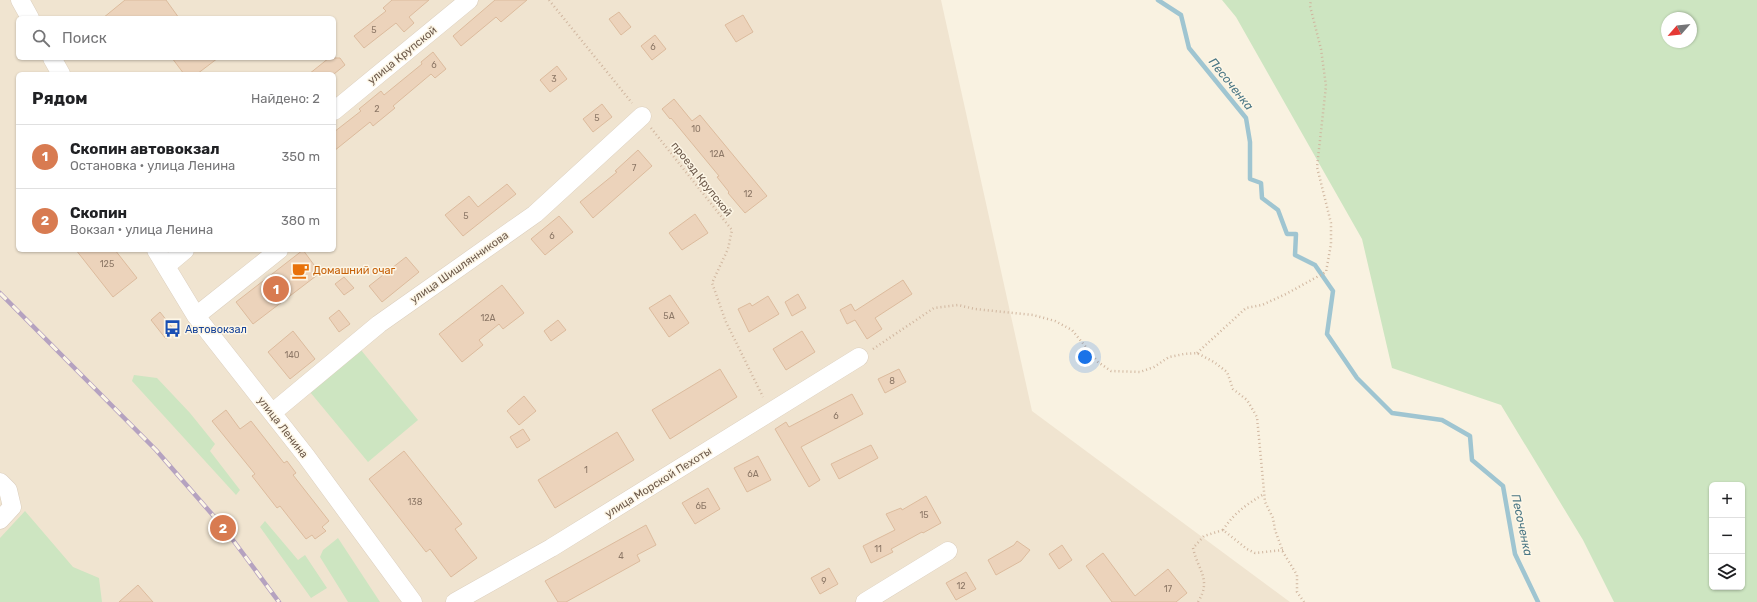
<!DOCTYPE html>
<html lang="ru">
<meta charset="utf-8">
<style>
:root{--surface:#fff;--page:#f6f6f6;--text:#202124;--muted:#757577;--line:#e0e0e0;--accent:#d87b51}
body{margin:0;font-family:Rubik,sans-serif;background:var(--page);color:var(--text)}
.controls{position:absolute;right:12px;bottom:12px;display:grid;overflow:hidden;border-radius:6px;box-shadow:0 1px 3px #0004}
.controls button{width:36px;height:36px;display:grid;place-items:center;padding:0;border:0;border-bottom:1px solid var(--line);background:var(--surface);color:var(--text);font:20px sans-serif}
.compass{position:absolute;left:1661px;top:12px;width:36px;height:36px;border-radius:50%;background:var(--surface);box-shadow:0 1px 3px #0004;rotate:242deg}
.you{position:absolute;left:1085px;top:357px;width:14px;height:14px;margin:-10px;border:3px solid #fff;border-radius:50%;background:#1a73e8;box-shadow:0 0 0 6px #1a73e833}
.badge{display:grid;place-items:center;width:26px;height:26px;border-radius:50%;background:var(--accent);color:#fff;font-size:13px;font-weight:700}
.pin{position:absolute;translate:-50% -50%;border:2px solid #fff;box-shadow:0 1px 4px #0006}
.list{margin:0;padding:0;list-style:none}
h2{display:flex;justify-content:space-between;align-items:center;height:52px;margin:0;padding:0 16px;font-size:17px}
h2 small{font-size:13px;font-weight:400;color:var(--muted)}
.list li{display:grid;grid-template-columns:26px 1fr auto;gap:12px;align-items:center;box-sizing:border-box;height:64px;padding:0 16px;border-top:1px solid var(--line)}
.list b{display:block;font-size:15px;white-space:nowrap}
.list p{margin:0;font-size:13px;white-space:nowrap;color:var(--muted)}
.list em{font-size:13px;font-style:normal;color:var(--muted)}
.icon{flex:none;width:22px;height:22px;fill:none;stroke:currentColor;stroke-width:2;stroke-linecap:round;stroke-linejoin:round}
.map{position:relative;flex:none;width:1757px;height:602px;overflow:hidden}
.search{position:absolute;background:var(--surface);box-shadow:0 1px 3px #0004;left:16px;top:16px;width:320px;height:44px;display:flex;align-items:center;gap:10px;box-sizing:border-box;padding:0 14px;border-radius:6px;color:var(--muted);font-size:15px}
.panel{position:absolute;background:var(--surface);box-shadow:0 1px 3px #0004;left:16px;top:72px;width:320px;height:180px;border-radius:6px}
.map>svg:first-child{display:block}
.residential{fill:#f0e4d0;fill-rule:evenodd}
.green{fill:#cde5c1;fill-rule:evenodd}
.lines{fill:none;stroke-linecap:round;stroke-linejoin:round}
.stream{stroke:#9fc5d1;stroke-width:4.5}
.building{fill:#ecd3bb;stroke:#dcbb9d}
.minor-casing{stroke:#dccfbe;stroke-width:19}
.path{stroke:#d0b69f;stroke-width:2.5;stroke-dasharray:1 3;stroke-linecap:butt}
.minor{stroke:#fff;stroke-width:18}
.rail-casing{stroke:#b5a2c0;stroke-width:4.5}
.rail{stroke:#fdf6e6;stroke-width:3;stroke-dasharray:9;stroke-linecap:butt}
.labels{text-anchor:middle;stroke-width:3;stroke-linejoin:round;paint-order:stroke}
.number-label{font-size:9px;fill:#8d7867}
.street-label{font-size:11px;fill:#6d5a4b;stroke:#fdf6e6}
.food-label{font-size:11px;fill:#c56008;stroke:#fdf6e6;text-anchor:start}
.transit-label{font-size:11px;fill:#164399;stroke:#fdf6e6;text-anchor:start}
.water-label{font-size:12px;font-style:italic;fill:#4b7785;stroke:#fdf6e6}
</style>
<div class="map">
<svg width="1757" height="602" viewBox="0 0 1757 602">
<rect width="100%" height="100%" fill="#f9f2e1"/>
<path class="residential" d="M 0,0 L 941,0 L 1032,411 L 1290,602 L 0,602 ZM 18,18 L 334,18 L 334,58 L 18,58 ZM 18,74 L 334,74 L 334,250 L 18,250 Z"/>
<path class="green" d="M 1222,0 L 1757,0 L 1757,602 L 1614,602 L 1583,540 L 1501,405 L 1392,368 L 1362,239 L 1236,17 ZM 1667,18 L 1691,18 L 1691,42 L 1667,42 ZM 1712,485 L 1742,485 L 1742,587 L 1712,587 Z
M 361,350 L 418,420 L 368,462 L 310,392 Z
M 134,375 L 157,378 L 190,413 L 215,444 L 210,451 L 240,490 L 236,495 L 132,381 Z
M 25,511 L 73,567 L 99,578 L 102,602 L 0,602 L 0,538 Z
M 265,521 L 298,560 L 305,555 L 327,588 L 311,598 L 260,527 Z
M 338,538 L 380,602 L 348,602 L 320,557 L 323,550 Z"/>
<g class="lines">
<path class="stream" d="M 1158,0 L 1181,15 L 1189,48 L 1246,118 L 1250,142 L 1250,179 L 1261,183 L 1262,198 L 1278,210 L 1287,234 L 1296,234 L 1295,255 L 1315,265 L 1333,291 L 1327,334 L 1357,378 L 1392,413 L 1442,420 L 1470,436 L 1472,460 L 1503,486 L 1515,554 L 1538,602"/>
</g>
<path class="building" d="M 125,0 L 166,0 L 179,18 L 103,18 Z
M 392,0 L 429,0 L 409,17 L 414,23 L 404,32 L 396,23 L 364,48 L 354,36 L 386,11 L 383,8 Z
M 495,0 L 527,0 L 501,22 L 496,17 L 461,46 L 453,36 Z
M 619,12 L 631,27 L 621,35 L 609,19 Z
M 743,15 L 753,32 L 736,42 L 725,25 Z
M 655,35 L 666,49 L 652,60 L 641,46 Z
M 433,52 L 446,69 L 435,78 L 431,74 L 393,106 L 395,108 L 373,126 L 370,122 L 334,151 L 334,132 L 361,111 L 359,109 L 381,91 L 384,95 L 422,64 L 421,62 Z
M 172,58 L 218,58 L 197,74 L 184,74 Z
M 329,58 L 340,58 L 345,65 L 334,74 L 309,74 Z
M 557,66 L 567,79 L 550,92 L 540,80 Z
M 674,99 L 692,121 L 700,115 L 767,196 L 745,213 L 728,193 L 729,192 L 717,177 L 719,176 L 671,118 L 670,119 L 662,109 Z
M 602,104 L 612,117 L 593,132 L 583,119 Z
M 638,150 L 652,166 L 593,218 L 580,202 L 617,172 L 615,171 Z
M 507,184 L 516,194 L 463,236 L 445,215 L 469,196 L 478,207 Z
M 695,214 L 708,233 L 682,250 L 669,233 Z
M 559,216 L 573,232 L 545,255 L 531,239 Z
M 76,250 L 115,250 L 137,278 L 113,297 Z
M 303,250 L 320,273 L 253,324 L 236,302 Z
M 406,257 L 419,272 L 382,302 L 369,286 Z
M 344,277 L 354,288 L 344,295 L 335,284 Z
M 903,280 L 912,294 L 875,318 L 882,329 L 867,339 L 855,320 L 847,324 L 840,310 L 851,304 L 855,311 Z
M 502,285 L 524,313 L 503,329 L 499,324 L 479,340 L 483,345 L 462,362 L 439,334 Z
M 798,294 L 806,308 L 792,316 L 785,302 Z
M 670,295 L 689,323 L 669,337 L 649,308 Z
M 768,296 L 779,314 L 749,332 L 738,309 L 750,303 L 752,306 Z
M 339,310 L 350,324 L 339,332 L 329,318 Z
M 160,312 L 175,331 L 166,339 L 151,320 Z
M 558,320 L 566,330 L 551,341 L 544,331 Z
M 293,331 L 315,359 L 290,379 L 268,352 Z
M 802,331 L 815,352 L 786,370 L 773,349 Z
M 720,369 L 737,397 L 670,439 L 652,410 Z
M 899,369 L 906,382 L 885,393 L 878,379 Z
M 852,394 L 863,414 L 801,447 L 820,480 L 809,487 L 775,429 L 786,422 L 789,427 Z
M 524,396 L 536,411 L 519,425 L 507,411 Z
M 226,410 L 240,429 L 251,421 L 284,463 L 287,461 L 296,473 L 293,475 L 329,521 L 322,527 L 326,531 L 315,539 L 312,535 L 306,539 L 280,506 L 277,508 L 252,476 L 255,474 L 212,421 Z
M 523,429 L 530,440 L 517,448 L 510,437 Z
M 617,432 L 634,460 L 555,508 L 538,480 Z
M 871,445 L 878,458 L 839,479 L 831,464 Z
M 404,451 L 462,524 L 455,529 L 477,558 L 451,577 L 430,549 L 426,552 L 369,479 Z
M 758,456 L 771,480 L 747,492 L 734,468 Z
M 708,488 L 720,509 L 695,524 L 682,503 Z
M 926,496 L 941,523 L 923,533 L 922,532 L 891,549 L 893,552 L 871,563 L 863,546 L 895,530 L 886,514 L 901,508 L 902,510 Z
M 646,525 L 656,545 L 637,555 L 640,561 L 566,602 L 558,602 L 545,581 Z
M 1017,541 L 1030,550 L 1021,561 L 996,575 L 988,560 L 1014,545 Z
M 1062,545 L 1072,560 L 1059,569 L 1049,554 Z
M 1103,553 L 1135,596 L 1168,569 L 1187,593 L 1176,602 L 1112,602 L 1086,566 Z
M 829,568 L 838,584 L 820,594 L 811,578 Z
M 966,572 L 976,589 L 956,600 L 946,583 Z
M 138,585 L 153,602 L 119,602 Z"/>
<g class="lines">
<defs>
<path id="minor" d="M 20,0 L 30,18
M 52,58 L 61,74
M 334,111 L 469,0
M 156,250 L 196,316 L 306,456 L 413,602
M 166,266 L 185,250
M 196,316 L 279,250
M 272,413 L 379,324 L 535,214 L 642,116
M 0,482 L 8,490 L 12,507 L 0,520
M 455,602 L 551,548 L 859,357
M 865,602 L 948,551"/>
</defs>
<use href="#minor" class="minor-casing"/>
<path class="path" d="M 549,0 L 632,103
M 651,128 L 732,230 L 728,249 L 712,283 L 726,322 L 763,397
M 873,349 L 934,308 L 958,305 L 975,309 L 1033,315 L 1055,321 L 1072,330 L 1098,362 L 1111,371 L 1140,372 L 1154,367 L 1169,357 L 1184,354 L 1197,353 L 1214,362 L 1227,372 L 1233,389 L 1247,400 L 1257,417 L 1265,502 L 1273,518 L 1275,530 L 1283,552 L 1297,575 L 1297,592 L 1304,602
M 1197,353 L 1246,308 L 1262,305 L 1286,294 L 1326,272 L 1331,244 L 1331,223 L 1317,167 L 1326,86 L 1321,49 L 1310,6 L 1311,0
M 1223,530 C 1234,513 1247,504 1264,494
M 1198,602 C 1212,579 1198,571 1193,548 L 1204,536 L 1223,530 L 1247,549 L 1255,553 L 1283,550"/>
<use href="#minor" class="minor"/>
<defs>
<path id="rail" d="M 0,293 L 156,450 L 224,528 L 279,602"/>
</defs>
<use href="#rail" class="rail-casing"/>
<use href="#rail" class="rail"/>
</g>
<defs>
<symbol id="cafe-bare" viewBox="-9 -9 18 18"><path d="M-5.5-4.5H6V0H3Q3 3.5 0 3.5H-2.5Q-5.5 3.5-5.5 0ZM3-3.2v2h1.7v-2ZM-6 4.5H4V6H-6Z" fill="#e8710a" stroke="#fdf6e6" stroke-width="2.5" paint-order="stroke"/></symbol>
<symbol id="bus-bare" viewBox="-9 -9 18 18"><path d="M-5-6H5V4H4V6H2V4H-2V6H-4V4H-5ZM-3.5-4V0h7V-4ZM-3.5 1.2v1.5H-2V1.2ZM2 1.2v1.5H3.5V1.2Z" fill="#1a4fb4" stroke="#fdf6e6" stroke-width="2.5" paint-order="stroke"/></symbol>
</defs>
<g fill-rule="evenodd">
<use href="#cafe-bare" x="288" y="258" width="25" height="25"/>
<use href="#bus-bare" x="160" y="316" width="25" height="25"/>
</g>
<g class="labels">
<g class="number-label">
<text x="374" y="33">5</text>
<text x="653" y="50">6</text>
<text x="434" y="68">6</text>
<text x="554" y="82">3</text>
<text x="377" y="112">2</text>
<text x="597" y="121">5</text>
<text x="696" y="132">10</text>
<text x="717" y="157">12А</text>
<text x="634" y="171">7</text>
<text x="748" y="197">12</text>
<text x="466" y="219">5</text>
<text x="552" y="239">6</text>
<text x="107" y="267">125</text>
<text x="669" y="319">5А</text>
<text x="488" y="321">12А</text>
<text x="292" y="358">140</text>
<text x="892" y="384">8</text>
<text x="836" y="419">6</text>
<text x="586" y="473">1</text>
<text x="753" y="477">6А</text>
<text x="415" y="505">138</text>
<text x="701" y="509">6Б</text>
<text x="924" y="518">15</text>
<text x="878" y="552">11</text>
<text x="621" y="559">4</text>
<text x="824" y="584">9</text>
<text x="961" y="589">12</text>
<text x="1168" y="592">17</text>
</g>
<g class="street-label">
<text transform="translate(402 55) rotate(-39)" y="4">улица Крупской</text>
<text transform="translate(702 179) rotate(52)" y="4">проезд Крупской</text>
<text transform="translate(459 267) rotate(-35)" y="4">улица Шишлянникова</text>
<text transform="translate(283 427) rotate(52)" y="4">улица Ленина</text>
<text transform="translate(658 482) rotate(-32)" y="4">улица Морской Пехоты</text>
</g>
<g class="food-label">
<text x="313" y="274">Домашний очаг</text>
</g>
<g class="transit-label">
<text x="185" y="333">Автовокзал</text>
</g>
<g class="water-label">
<text transform="translate(1231 84) rotate(51)" y="4">Песоченка</text>
<text transform="translate(1522 525) rotate(78)" y="4">Песоченка</text>
</g>
</g>
</svg>
<div class="controls">
<button>+</button>
<button>−</button>
<button><svg class="icon" aria-label="layers" viewBox="0 0 24 24"><path d="M12 4l9 5-9 5-9-5zM3 14l9 5 9-5"/></svg></button>
</div>
<svg class="compass" viewBox="-18 -18 36 36"><path d="M0-13l5 13h-10z" fill="#e53935"/><path d="M0 13l5-13h-10z" fill="#757577"/></svg>
<div class="you"></div>
<div class="pin badge" style="left:276px;top:289px">1</div>
<div class="pin badge" style="left:223px;top:528px">2</div>
<div class="search"><svg class="icon" aria-label="search" viewBox="0 0 24 24"><circle cx="10" cy="10" r="6"/><path d="M15 15l6 6"/></svg>Поиск</div>
<section class="panel">
<h2>Рядом<small>Найдено: 2</small></h2>
<ul class="list">
<li><span class="badge">1</span><div><b>Скопин автовокзал</b><p>Остановка · улица Ленина</p></div><em>350 m</em></li>
<li><span class="badge">2</span><div><b>Скопин</b><p>Вокзал · улица Ленина</p></div><em>380 m</em></li>
</ul>
</section>
</div>
